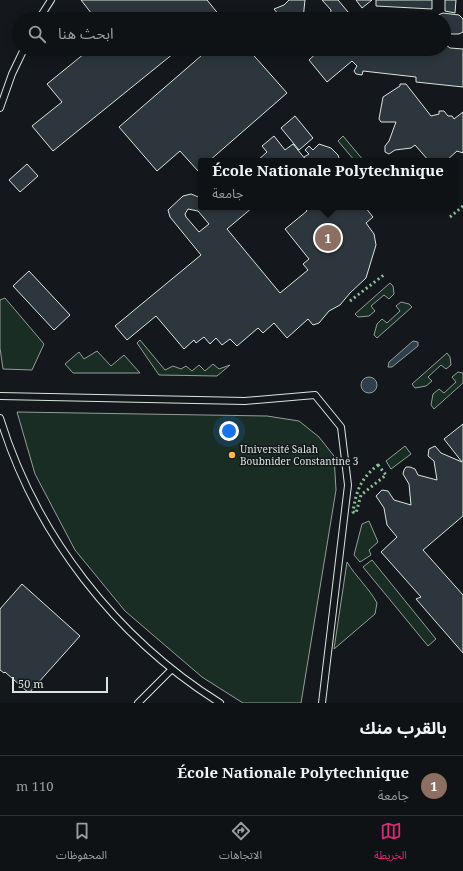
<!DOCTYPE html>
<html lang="ar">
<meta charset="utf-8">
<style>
:root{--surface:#0f1215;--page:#1d2022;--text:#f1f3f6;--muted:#9b9ea0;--line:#2f3234;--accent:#db2777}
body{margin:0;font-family:"Noto Serif","Noto Sans Arabic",serif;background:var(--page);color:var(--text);direction:rtl}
.scale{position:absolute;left:12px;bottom:10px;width:96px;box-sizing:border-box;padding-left:4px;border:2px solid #d8e6dc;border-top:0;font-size:11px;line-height:14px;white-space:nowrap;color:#d8e6dc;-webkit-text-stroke:3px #14181c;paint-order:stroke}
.you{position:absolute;left:229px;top:431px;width:14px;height:14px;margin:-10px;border:3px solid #fff;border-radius:50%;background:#1a73e8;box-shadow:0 0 0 6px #1a73e833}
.badge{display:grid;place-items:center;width:26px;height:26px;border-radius:50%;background:var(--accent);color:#fff;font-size:13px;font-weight:700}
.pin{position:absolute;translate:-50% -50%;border:2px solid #fff;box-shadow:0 1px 4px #0006}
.popup{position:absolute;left:198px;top:158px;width:260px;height:52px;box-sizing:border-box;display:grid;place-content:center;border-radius:4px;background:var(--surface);filter:drop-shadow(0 1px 3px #0005);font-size:13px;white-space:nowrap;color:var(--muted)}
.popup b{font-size:15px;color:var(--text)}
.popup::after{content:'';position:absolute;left:50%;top:100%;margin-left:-8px;border:8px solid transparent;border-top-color:var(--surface)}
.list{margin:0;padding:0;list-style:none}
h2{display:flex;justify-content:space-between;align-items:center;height:52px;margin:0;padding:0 16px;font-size:17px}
h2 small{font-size:13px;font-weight:400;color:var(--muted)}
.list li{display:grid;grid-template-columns:26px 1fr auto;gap:12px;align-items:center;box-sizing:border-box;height:60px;padding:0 16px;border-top:1px solid var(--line)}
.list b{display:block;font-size:15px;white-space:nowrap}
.list p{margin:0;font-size:13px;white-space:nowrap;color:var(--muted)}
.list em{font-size:13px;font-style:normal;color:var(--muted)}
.icon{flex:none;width:22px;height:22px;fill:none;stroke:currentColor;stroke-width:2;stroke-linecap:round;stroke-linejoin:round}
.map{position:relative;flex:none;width:463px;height:703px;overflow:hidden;direction:ltr}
.search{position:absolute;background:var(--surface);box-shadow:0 2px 10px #0003;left:12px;right:12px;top:12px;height:44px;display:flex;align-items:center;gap:10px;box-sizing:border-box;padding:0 14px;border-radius:22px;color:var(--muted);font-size:15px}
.sheet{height:112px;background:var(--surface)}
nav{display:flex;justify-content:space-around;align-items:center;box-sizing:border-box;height:56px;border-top:1px solid var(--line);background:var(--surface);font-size:11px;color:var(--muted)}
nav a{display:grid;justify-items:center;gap:2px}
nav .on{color:var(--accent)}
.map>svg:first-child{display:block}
.green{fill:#1a2d24;stroke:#939e99}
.water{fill:#2f3f4d;stroke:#939e99}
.building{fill:#2c363c;stroke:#d8e6dc;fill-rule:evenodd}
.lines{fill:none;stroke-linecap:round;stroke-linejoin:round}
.service-casing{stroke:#d8e6dc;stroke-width:8}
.service{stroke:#14181c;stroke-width:6}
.hedge{stroke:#8ac095;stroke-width:3;stroke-dasharray:2 3;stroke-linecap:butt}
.poi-dot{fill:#ffb74d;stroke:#14181c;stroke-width:1.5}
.labels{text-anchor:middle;stroke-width:3;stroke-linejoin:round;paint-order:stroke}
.poi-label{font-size:10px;fill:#d8e6dc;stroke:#14181c;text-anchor:start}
</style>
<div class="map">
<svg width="463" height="703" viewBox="0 0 463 703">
<rect width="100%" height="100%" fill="#14181c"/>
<path class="green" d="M 343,136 L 364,161 L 355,161 L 338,141 Z
M 390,283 L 393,286 L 394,294 L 389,299 L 384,295 L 371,306 L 375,311 L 369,316 L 358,317 L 355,314 Z
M 5,298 L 44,344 L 32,370 L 3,369 L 0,348 L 0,300 Z
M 401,302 L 409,304 L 412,307 L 377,338 L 374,335 L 377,324 L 382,319 L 387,323 L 400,311 L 396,306 Z
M 140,340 L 165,370 L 173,366 L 181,369 L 186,366 L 192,371 L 199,365 L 205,371 L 213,364 L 219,369 L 230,365 L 217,376 L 159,375 L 137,343 Z
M 97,351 L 111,366 L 124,355 L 140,373 L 73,373 L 65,364 L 79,352 L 84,359 Z
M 447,353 L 450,357 L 451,365 L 446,369 L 441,365 L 428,377 L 432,381 L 426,386 L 415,388 L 412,384 Z
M 458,372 L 463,373 L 463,383 L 434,409 L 431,405 L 433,394 L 439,389 L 444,393 L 456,382 L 452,377 Z
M 17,412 L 267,416 L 299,421 L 319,437 L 334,456 L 336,490 L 301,703 L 243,703 L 202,677 L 125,611 L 75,550 L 35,474 Z
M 405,446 L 411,454 L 391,469 L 386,461 Z
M 369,521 L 378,542 L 369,550 L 371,555 L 360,562 L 354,555 L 362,524 Z
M 372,560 L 436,639 L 428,646 L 363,567 Z
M 347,562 C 356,577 369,588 377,603 L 375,614 L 334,649 Z"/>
<path class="water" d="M 413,341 L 418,342 L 418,346 L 392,367 L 388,367 L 389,362 Z
M361 385a8 8 0 1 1 16 0a8 8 0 1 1-16 0Z"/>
<path class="building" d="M 81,0 L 207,0 L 220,16 L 216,19 L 94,19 L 95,18 Z
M 289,0 L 305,0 L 303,19 L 282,19 L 274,9 L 284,5 Z
M 322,0 L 338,0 L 348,12 L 349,19 L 330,19 L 331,10 Z
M 356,0 L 372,0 L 362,8 Z
M 376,0 L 432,0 L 432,9 L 376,6 Z
M 445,0 L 456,0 L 455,13 L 445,11 Z
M 443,13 L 459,15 L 463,19 L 463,32 L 459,34 L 452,34 L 444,32 L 444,19 L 432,19 L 433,17 Z
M 446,45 L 450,48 L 463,49 L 463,87 L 416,82 L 416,77 L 363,71 L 362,75 L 356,74 L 354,71 L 357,66 L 352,61 L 327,82 L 309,60 L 321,49 L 444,49 Z
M 90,49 L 179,49 L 53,151 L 32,126 L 62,102 L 47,84 Z
M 209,49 L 248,49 L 287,93 L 209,161 L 201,161 L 201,168 L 198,171 L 180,151 L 157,171 L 119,127 Z
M 400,84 L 406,84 L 431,116 L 439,114 L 439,111 L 444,111 L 448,116 L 452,116 L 454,119 L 463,112 L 463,153 L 457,151 L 446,161 L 429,161 L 415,145 L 411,148 L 395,150 L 389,154 L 385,152 L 385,146 L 389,141 L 396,122 L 381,122 L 379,119 L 383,97 L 400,86 Z
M 295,116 L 313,138 L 299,150 L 281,128 Z
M 274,136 L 285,150 L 293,144 L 306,160 L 257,161 L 267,152 L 262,146 Z
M 319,144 L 331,148 L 338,155 L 340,161 L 304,161 L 306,160 L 304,157 L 309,154 L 305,150 L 309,146 L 313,150 Z
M 27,164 L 38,176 L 20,192 L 9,180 Z
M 191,194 L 201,198 L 201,207 L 253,207 L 227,229 L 280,293 L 308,270 L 303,264 L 309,259 L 285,229 L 307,211 L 304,207 L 365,207 L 373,217 L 366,223 L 374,234 L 376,245 L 366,278 L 350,293 L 340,305 L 329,311 L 319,323 L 313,325 L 308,319 L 287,338 L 274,323 L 263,333 L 258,328 L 237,346 L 230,339 L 222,345 L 216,338 L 210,344 L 204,337 L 196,343 L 194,340 L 184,349 L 156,316 L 127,340 L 115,326 L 201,255 L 170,217 L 168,210 L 183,196 ZM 188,209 L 198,211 L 209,224 L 199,232 L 186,217 L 185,214 Z
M 29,271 L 70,315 L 54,330 L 13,286 Z
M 463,424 L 463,516 L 423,550 L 463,595 L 463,653 L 416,599 L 421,597 L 381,552 L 397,537 L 387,525 L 384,508 L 376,496 L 382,490 L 388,491 L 394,500 L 411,505 L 409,484 L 403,474 L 404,470 L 406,467 L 410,467 L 415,469 L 418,475 L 437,480 L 434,461 L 428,456 L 429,449 L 435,446 L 441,453 L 462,462 L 444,439 Z
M 22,584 L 80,636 L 29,693 L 5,672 L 4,673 L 0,670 L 0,609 Z"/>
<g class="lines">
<defs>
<path id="service" d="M 39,19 L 51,0
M 0,108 L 12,74 L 24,49
M 0,396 L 245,401 L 315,395 L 341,427 L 348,485 L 322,703
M 0,418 C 36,535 116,638 220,703
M 138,703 L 172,669"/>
</defs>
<use href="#service" class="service-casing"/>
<use href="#service" class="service"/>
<path class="hedge" d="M 450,217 L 463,206
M 350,301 L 385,274
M 378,465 L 386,475 L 361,495 L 356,513 L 353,512 C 356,491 361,478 378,465 Z"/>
</g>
<circle class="poi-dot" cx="232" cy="455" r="4"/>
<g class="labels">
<g class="poi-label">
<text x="240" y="453">Université Salah<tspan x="240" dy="12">Boubnider Constantine 3</tspan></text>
</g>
</g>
</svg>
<div class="scale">50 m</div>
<div class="you"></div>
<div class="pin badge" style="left:328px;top:238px;background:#8d6e63">1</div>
<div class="popup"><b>École Nationale Polytechnique</b>جامعة</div>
<div class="search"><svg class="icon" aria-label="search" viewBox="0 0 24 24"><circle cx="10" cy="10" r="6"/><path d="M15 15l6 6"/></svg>ابحث هنا</div>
</div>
<section class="sheet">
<h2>بالقرب منك<small></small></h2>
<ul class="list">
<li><span class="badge" style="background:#8d6e63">1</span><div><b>École Nationale Polytechnique</b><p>جامعة</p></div><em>110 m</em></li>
</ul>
</section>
<nav>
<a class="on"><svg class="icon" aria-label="map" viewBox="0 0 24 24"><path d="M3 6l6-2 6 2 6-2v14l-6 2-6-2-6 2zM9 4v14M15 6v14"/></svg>الخريطة</a>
<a><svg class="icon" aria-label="directions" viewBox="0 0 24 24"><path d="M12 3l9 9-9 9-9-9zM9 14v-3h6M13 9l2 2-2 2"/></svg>الاتجاهات</a>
<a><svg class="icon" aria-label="saved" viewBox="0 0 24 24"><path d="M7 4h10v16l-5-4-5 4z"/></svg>المحفوظات</a>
</nav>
